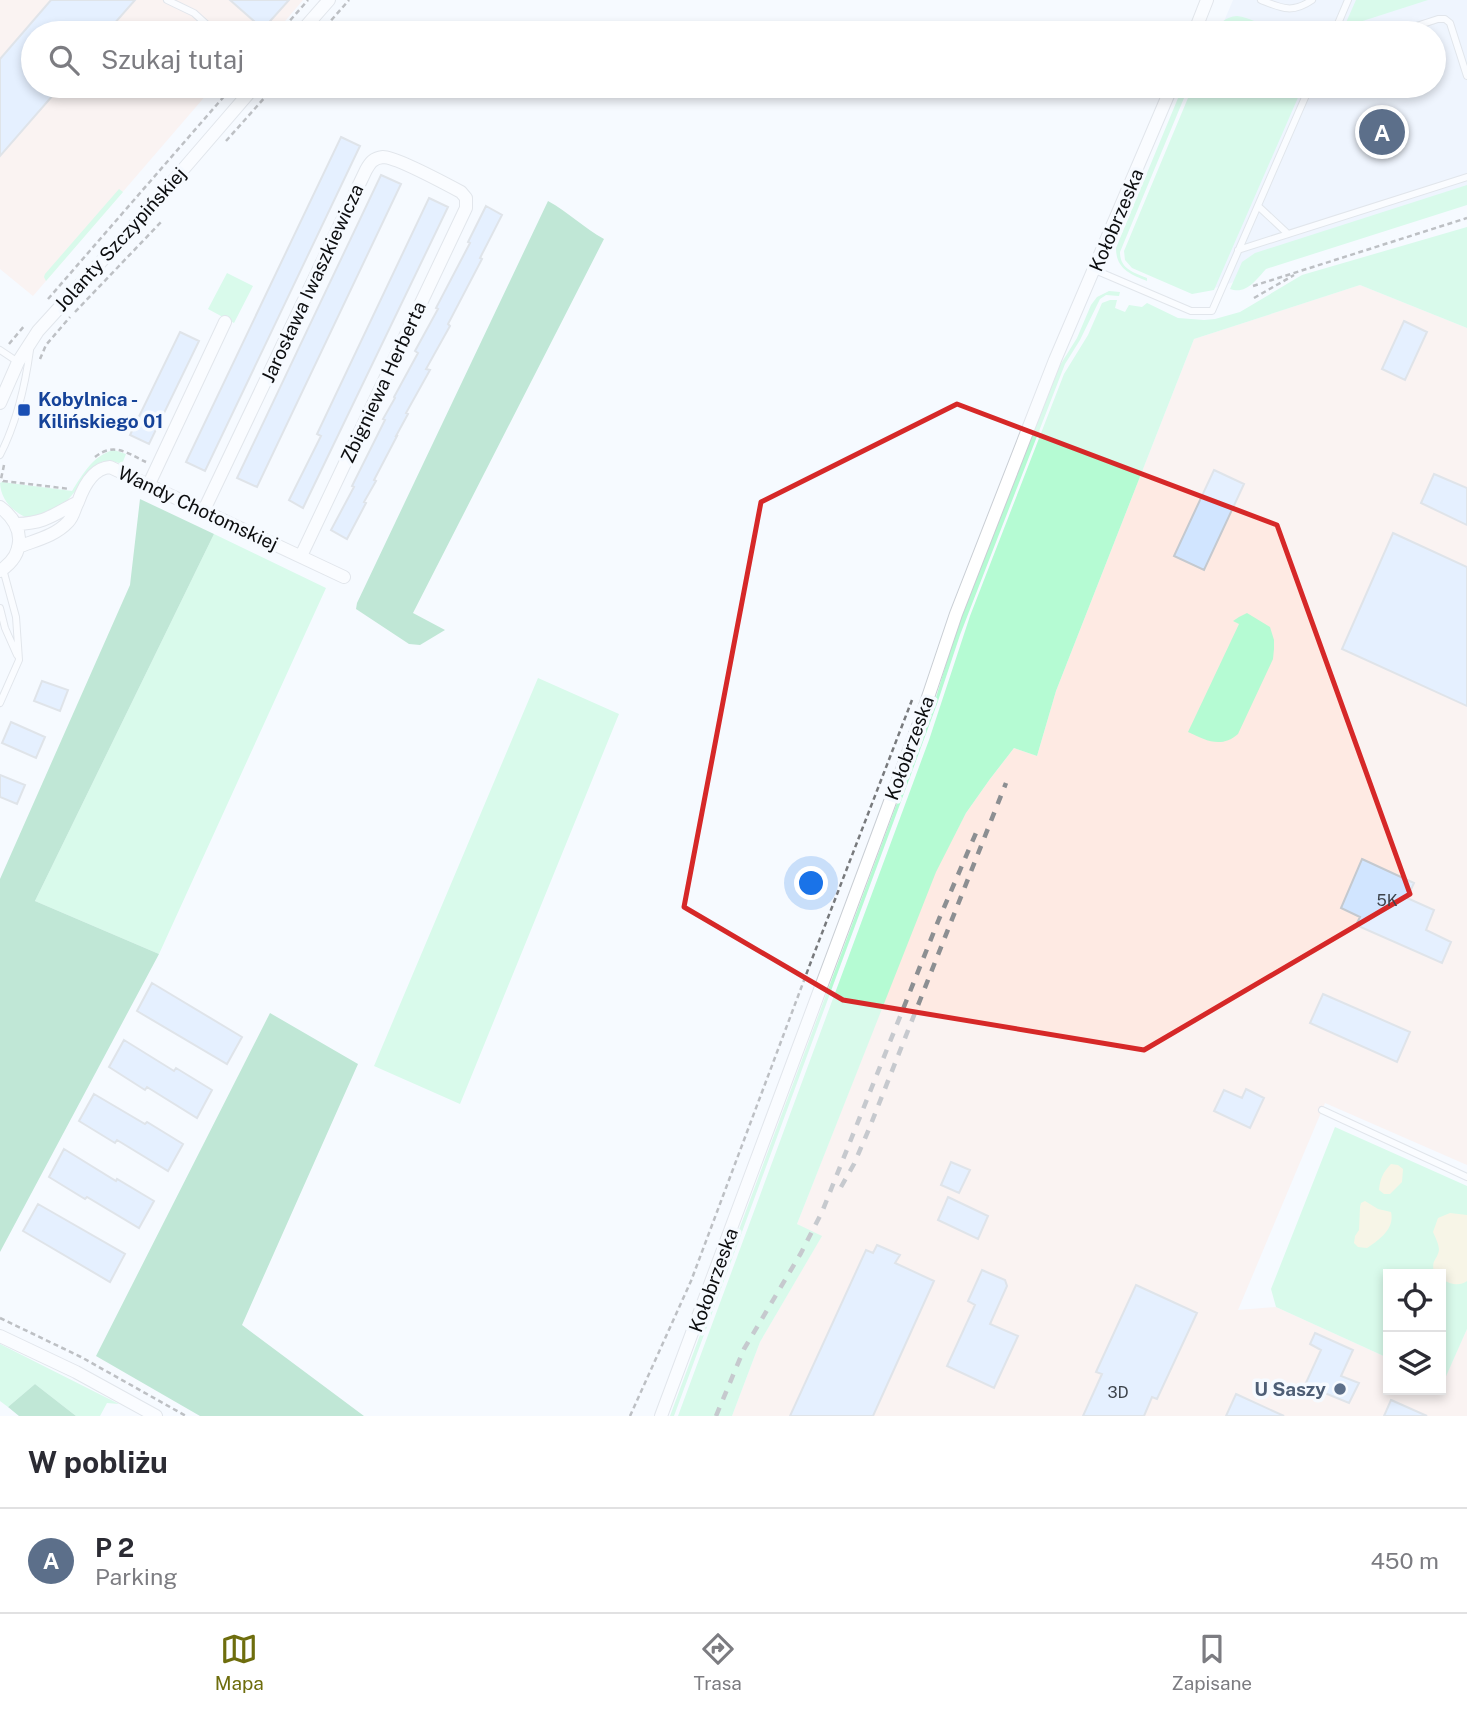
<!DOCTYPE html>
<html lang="pl">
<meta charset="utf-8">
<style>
:root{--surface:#fff;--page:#f2f2f3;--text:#2b2b33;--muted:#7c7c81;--line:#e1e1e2;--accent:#6e6d0d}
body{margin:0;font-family:"Public Sans",sans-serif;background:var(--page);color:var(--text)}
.controls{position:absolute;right:21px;bottom:21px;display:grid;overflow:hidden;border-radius:0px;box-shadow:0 4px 10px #0003}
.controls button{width:63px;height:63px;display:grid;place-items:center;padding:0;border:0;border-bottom:2px solid var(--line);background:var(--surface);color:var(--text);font:35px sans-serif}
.you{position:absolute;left:812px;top:884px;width:24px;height:24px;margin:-18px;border:5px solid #fff;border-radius:50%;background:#1a73e8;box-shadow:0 0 0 10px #1a73e833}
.badge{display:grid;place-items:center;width:46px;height:46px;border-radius:50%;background:var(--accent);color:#fff;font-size:23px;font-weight:700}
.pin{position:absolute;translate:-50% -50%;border:4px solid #fff;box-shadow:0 2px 7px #0006}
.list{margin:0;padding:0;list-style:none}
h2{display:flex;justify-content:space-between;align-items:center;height:91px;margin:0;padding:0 28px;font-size:30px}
h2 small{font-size:23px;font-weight:400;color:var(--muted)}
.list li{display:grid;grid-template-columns:46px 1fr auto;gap:21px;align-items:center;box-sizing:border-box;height:105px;padding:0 28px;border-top:2px solid var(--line)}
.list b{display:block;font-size:26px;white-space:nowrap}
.list p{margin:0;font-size:23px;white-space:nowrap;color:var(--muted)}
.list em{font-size:23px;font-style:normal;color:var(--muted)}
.icon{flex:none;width:38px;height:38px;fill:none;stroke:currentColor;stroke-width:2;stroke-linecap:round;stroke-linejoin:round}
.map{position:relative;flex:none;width:1467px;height:1416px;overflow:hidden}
.search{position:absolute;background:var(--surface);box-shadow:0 4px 10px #0003;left:21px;right:21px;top:21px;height:77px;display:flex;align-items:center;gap:18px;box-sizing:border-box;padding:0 24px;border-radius:38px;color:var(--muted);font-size:26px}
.sheet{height:196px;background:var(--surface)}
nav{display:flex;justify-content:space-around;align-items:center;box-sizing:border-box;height:98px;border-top:2px solid var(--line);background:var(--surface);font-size:19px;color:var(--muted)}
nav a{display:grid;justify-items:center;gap:4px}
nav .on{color:var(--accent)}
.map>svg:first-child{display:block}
.built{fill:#e6f0fd}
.industrial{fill:#feeae3}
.green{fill:#b5fbd3}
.forest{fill:#7ed1a4}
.sand{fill:#f9f0ca}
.building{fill:#d1e5ff;stroke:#c4c9cf;stroke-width:2}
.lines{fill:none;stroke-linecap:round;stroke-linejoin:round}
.service-casing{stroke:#c9ced4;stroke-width:8}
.minor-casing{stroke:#c9ced4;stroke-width:14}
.path{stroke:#787a7d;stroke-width:2.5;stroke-dasharray:5 3.5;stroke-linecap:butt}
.service{stroke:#fff;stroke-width:6}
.minor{stroke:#fff;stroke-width:12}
.rail{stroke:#8c8f92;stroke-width:4.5;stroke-dasharray:9 9;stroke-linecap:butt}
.marked{fill:none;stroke:#d62828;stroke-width:5;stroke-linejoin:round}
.transit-dot{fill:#1a4fb4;stroke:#f6faff;stroke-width:2.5}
.service-dot{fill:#5c6f8a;stroke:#f6faff;stroke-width:2.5}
.labels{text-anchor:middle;stroke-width:7;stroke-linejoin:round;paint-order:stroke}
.number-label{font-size:16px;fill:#3d434b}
.street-label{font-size:19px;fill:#0c0d0f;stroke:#f6faff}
.transit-label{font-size:19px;font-weight:bold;fill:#164399;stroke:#f6faff;text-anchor:start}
.service-label{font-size:19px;font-weight:bold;fill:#4e5e75;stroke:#f6faff;text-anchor:end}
</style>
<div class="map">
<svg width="1467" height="1416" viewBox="0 0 1467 1416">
<rect width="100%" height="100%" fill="#f6faff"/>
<path class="built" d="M 1233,0 L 1467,0 L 1467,188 L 1253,258 L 1244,279 L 1215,288 L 1191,291 L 1197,86 L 1434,86 L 1434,33 L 1219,33 Z"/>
<path class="industrial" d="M 0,0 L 303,0 L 275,33 L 33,33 L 33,86 L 214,86 L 33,296 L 0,269 Z
M 1360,285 L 1467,328 L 1467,1165 L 1325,1103 L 1238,1310 L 1276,1307 L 1388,1358 L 1388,1390 L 1441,1390 L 1441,1382 L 1443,1382 L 1467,1329 L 1467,1416 L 732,1416 L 760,1342 L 821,1237 L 797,1224 L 935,872 L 966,813 L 990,779 L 1014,748 L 1037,756 L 1056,691 L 1194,339 Z"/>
<path class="green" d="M 1356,0 L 1428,0 L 1344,27 Z
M 1237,16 C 1253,18 1266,29 1282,30 C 1297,31 1302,27 1317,33 L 1215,33 C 1219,23 1225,17 1237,16 Z
M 1183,86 L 1189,86 L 1120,252 C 1120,269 1133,272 1147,278 L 1147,281 C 1130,274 1116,269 1116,248 Z
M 1193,86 L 1303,86 L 1214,290 L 1192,294 L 1132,268 L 1125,260 L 1124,251 Z
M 1467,185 L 1467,205 L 1266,269 C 1256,280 1246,295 1230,289 L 1242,262 L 1255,253 Z
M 119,189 L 123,192 L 46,281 L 44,277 L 45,274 Z
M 1467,227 L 1467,328 L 1360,285 L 1194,339 L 1056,691 L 1037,756 L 1014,748 L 990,779 L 966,813 L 936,872 L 797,1224 L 822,1236 L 760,1342 L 732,1416 L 678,1416 L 929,740 L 970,616 L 1064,374 L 1088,335 L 1102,303 L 1110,300 L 1117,300 L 1115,308 L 1125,312 L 1129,305 L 1142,307 L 1147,303 L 1178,318 L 1204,320 L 1215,319 L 1240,312 L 1302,275 Z
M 227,273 L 253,286 L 234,323 L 208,309 Z
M 1109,291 L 1120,292 L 1119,296 L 1106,295 L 1100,299 L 1080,340 L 1065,364 L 960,635 L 937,704 L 674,1416 L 670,1416 L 910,768 L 934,704 L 952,644 L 966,604 L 1057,370 L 1077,338 L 1091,305 L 1097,297 Z
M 114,450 L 126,454 L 122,464 C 97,454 90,470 78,487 C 73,495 66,502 59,508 C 51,514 37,515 27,518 C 12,511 1,500 0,483 L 2,482 L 72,491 C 83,474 93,455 114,450 Z
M 214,534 L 326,588 L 159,954 L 35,901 Z
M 1247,613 L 1270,627 L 1274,640 L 1274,649 L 1273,659 L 1238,734 C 1221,749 1205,740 1188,732 L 1239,624 L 1233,621 L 1239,617 Z
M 538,678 L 619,714 L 460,1104 L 374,1066 Z
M 1335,1127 L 1467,1186 L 1467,1329 L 1443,1383 L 1441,1382 L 1441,1274 L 1388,1274 L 1388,1358 L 1276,1307 L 1271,1289 Z
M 0,1344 L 119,1404 L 107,1403 L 100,1416 L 76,1416 L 35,1384 L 8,1407 L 0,1401 Z"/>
<path class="forest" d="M 548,201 C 568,212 584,228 604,239 L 413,613 L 445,630 L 420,645 L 409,644 L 356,609 L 357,603 Z
M 140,499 L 214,534 L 35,901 L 159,954 L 0,1252 L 0,879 L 130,585 Z
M 270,1013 L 358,1064 L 242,1325 L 364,1416 L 200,1416 L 96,1356 Z
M 35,1384 L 76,1416 L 19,1416 L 8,1407 Z"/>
<path class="sand" d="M 1391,1164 L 1398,1165 L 1403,1169 L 1402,1182 L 1390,1194 L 1384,1194 L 1379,1190 C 1380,1179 1383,1172 1391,1164 Z
M 1365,1201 L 1378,1209 L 1391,1212 C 1395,1229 1379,1240 1367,1248 L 1358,1247 L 1354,1243 L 1355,1236 L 1359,1230 L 1360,1207 L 1361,1203 Z
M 1450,1213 L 1467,1215 L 1467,1281 C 1459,1287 1448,1284 1441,1278 L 1441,1274 L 1434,1273 C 1431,1259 1437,1261 1439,1250 C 1439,1244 1435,1237 1433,1232 L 1438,1218 Z"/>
<path class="building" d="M 51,0 L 135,0 L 106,33 L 33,33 L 33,86 L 61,86 L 0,156 L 0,59 Z
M 230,0 L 289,0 L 263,29 Z
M 341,137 L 360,146 L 205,471 L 186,462 Z
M 381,175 L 401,184 L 257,487 L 237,478 Z
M 429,198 L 448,207 L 303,508 L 289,500 L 321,436 L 317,434 Z
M 486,206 L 502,215 L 480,258 L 482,259 L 448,324 L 450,326 L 426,369 L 430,370 L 406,413 L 408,414 L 396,436 L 397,436 L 374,480 L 376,481 L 364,502 L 366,503 L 347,539 L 331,530 L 354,487 L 352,486 L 385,420 L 383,419 L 395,398 L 394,397 L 418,353 L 415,351 L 438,309 L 436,308 L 470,243 L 468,242 Z
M 1404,321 L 1427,332 L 1405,380 L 1382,369 Z
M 180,332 L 199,341 L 149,444 L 130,435 Z
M 1214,470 L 1244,484 L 1204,570 L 1174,556 Z
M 1434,474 L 1467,488 L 1467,525 L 1421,503 Z
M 1393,533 L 1467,567 L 1467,706 L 1342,649 Z
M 42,681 L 68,690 L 60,711 L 34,701 Z
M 11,722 L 45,737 L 36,758 L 2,743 Z
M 0,775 L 25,785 L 17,804 L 0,797 Z
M 1362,859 L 1414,883 L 1407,898 L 1434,910 L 1426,930 L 1451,942 L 1442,963 L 1356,925 L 1360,917 L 1341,908 Z
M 152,983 L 242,1037 L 227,1064 L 137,1011 Z
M 1323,994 L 1410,1032 L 1397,1062 L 1310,1023 Z
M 124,1040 L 174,1071 L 176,1068 L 212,1090 L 197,1118 L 147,1087 L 145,1090 L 109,1067 Z
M 1246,1089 L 1264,1098 L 1250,1128 L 1214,1111 L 1224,1090 L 1242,1098 Z
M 94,1094 L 145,1124 L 147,1122 L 183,1144 L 168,1171 L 117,1140 L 115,1143 L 79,1121 Z
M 64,1149 L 116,1181 L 117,1179 L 154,1201 L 139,1228 L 87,1197 L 85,1199 L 49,1177 Z
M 951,1162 L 970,1170 L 959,1193 L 941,1185 Z
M 948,1197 L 988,1216 L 978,1239 L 938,1220 Z
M 38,1204 L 125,1254 L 110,1282 L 23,1231 Z
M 877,1245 L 900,1255 L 895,1263 L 934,1281 L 873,1416 L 790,1416 L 866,1250 L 873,1253 Z
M 982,1270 L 1005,1280 L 1007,1286 L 990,1324 L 1018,1336 L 994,1388 L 947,1366 L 975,1305 L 968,1301 Z
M 1136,1285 L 1197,1313 L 1157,1399 L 1152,1397 L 1144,1416 L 1083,1416 L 1102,1374 L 1096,1372 Z
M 1315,1333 L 1353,1350 L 1341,1376 L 1359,1383 L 1349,1403 L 1305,1385 L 1321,1350 L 1310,1344 Z
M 1236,1394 L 1284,1416 L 1226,1416 Z
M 1391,1400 L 1427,1416 L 1384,1416 Z"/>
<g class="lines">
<defs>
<path id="service" d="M 167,0 L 194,13 L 216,33
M 1261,0 C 1281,8 1292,14 1312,0
M 1334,33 L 1348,0
M 1395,33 L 1438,19 L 1445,19 L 1450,23 L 1467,76
M 1258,206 L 1288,234
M 1238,250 L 1467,177
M 1095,270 L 1191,311 L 1212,311 L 1310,86
M 0,350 L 18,362
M 0,455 C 17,422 25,387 30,350
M 0,608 L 5,628 L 17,655
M 0,703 L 19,660 L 16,617 L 3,569
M 1322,1110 L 1467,1177"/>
<path id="minor" d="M 300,33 L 329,0
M 1194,33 L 1207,0
M 0,403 L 18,362 L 38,331 L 149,209 L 255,86
M 149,484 L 225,322
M 0,507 C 24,525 27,553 0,571
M 204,510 L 366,170 C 370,163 373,158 383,157 C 396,157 448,185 461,192 L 466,198 L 466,208 L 301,556
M 17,524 C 45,523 53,515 78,502
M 18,547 C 36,540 55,536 68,522 C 74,516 74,509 78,502 C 83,488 93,468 110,467 L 344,577
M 0,1336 L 76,1372 L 156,1416
M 661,1416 L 878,834 L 921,718 L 956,614 L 1055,360 L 1172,86"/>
</defs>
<use href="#service" class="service-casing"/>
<use href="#minor" class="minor-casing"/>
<path class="path" d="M 279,33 L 308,0
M 320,33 L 349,0
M 226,141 L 275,86
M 1253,286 L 1467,218
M 1254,298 L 1294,275
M 48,299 L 233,86
M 75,312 L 162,221
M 9,344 L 25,325
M 40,359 L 46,345 L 70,317
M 95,457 C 114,442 127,453 146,462
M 4,465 L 1,479 L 3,481 L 70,489
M 0,1318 L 81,1357 L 186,1416
M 630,1416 L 691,1281 L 812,959 L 912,700"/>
<use href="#service" class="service"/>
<use href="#minor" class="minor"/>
<path class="rail" d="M 841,1187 L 854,1164 L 869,1129 L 1006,783
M 716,1416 L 744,1349 L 801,1253 L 822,1212 L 939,919 L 979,826"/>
</g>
<path d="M0 0H1467V1416H0ZM 957,404 L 1277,525 L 1410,894 L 1144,1050 L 843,1000 L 684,907 L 761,502 Z" fill="#f6faff" fill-opacity=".55" fill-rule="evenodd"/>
<path class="marked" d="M 957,404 L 1277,525 L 1410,894 L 1144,1050 L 843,1000 L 684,907 L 761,502 Z"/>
<rect class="transit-dot" x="17" y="403" width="14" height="14" rx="3.5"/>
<circle class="service-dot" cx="1340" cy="1389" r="7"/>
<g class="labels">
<g class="number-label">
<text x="1387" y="906">5K</text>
<text x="1118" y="1398">3D</text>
</g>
<g class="street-label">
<text transform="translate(1116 220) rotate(-67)" y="7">Kołobrzeska</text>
<text transform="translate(120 239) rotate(-48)" y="7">Jolanty Szczypińskiej</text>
<text transform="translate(312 283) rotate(-65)" y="7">Jarosława Iwaszkiewicza</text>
<text transform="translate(383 382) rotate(-65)" y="7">Zbigniewa Herberta</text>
<text transform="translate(198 508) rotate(25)" y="7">Wandy Chotomskiej</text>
<text transform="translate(909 748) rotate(-70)" y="7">Kołobrzeska</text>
<text transform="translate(713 1280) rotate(-70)" y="7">Kołobrzeska</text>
</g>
<g class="transit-label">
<text x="38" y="406">Kobylnica -<tspan x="38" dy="22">Kilińskiego 01</tspan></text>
</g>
<g class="service-label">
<text x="1326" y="1396">U Saszy</text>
</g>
</g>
</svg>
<div class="controls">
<button><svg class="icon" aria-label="locate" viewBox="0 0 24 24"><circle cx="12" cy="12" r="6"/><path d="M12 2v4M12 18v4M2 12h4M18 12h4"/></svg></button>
<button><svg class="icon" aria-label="layers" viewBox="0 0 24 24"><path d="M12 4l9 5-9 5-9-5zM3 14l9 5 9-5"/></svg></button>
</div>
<div class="you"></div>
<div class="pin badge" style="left:1382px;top:132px;background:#5c6f8a">A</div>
<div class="search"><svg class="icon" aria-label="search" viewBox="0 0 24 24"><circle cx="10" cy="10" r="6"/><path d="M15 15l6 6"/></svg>Szukaj tutaj</div>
</div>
<section class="sheet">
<h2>W pobliżu<small></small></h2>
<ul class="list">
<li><span class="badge" style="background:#5c6f8a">A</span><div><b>P 2</b><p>Parking</p></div><em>450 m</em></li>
</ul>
</section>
<nav>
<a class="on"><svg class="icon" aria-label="map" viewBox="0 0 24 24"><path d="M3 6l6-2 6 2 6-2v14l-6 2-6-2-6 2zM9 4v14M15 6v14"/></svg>Mapa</a>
<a><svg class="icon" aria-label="directions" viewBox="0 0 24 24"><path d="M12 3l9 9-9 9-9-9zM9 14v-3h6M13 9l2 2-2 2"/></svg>Trasa</a>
<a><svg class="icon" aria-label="saved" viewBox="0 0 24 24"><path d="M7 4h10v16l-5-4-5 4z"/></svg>Zapisane</a>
</nav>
